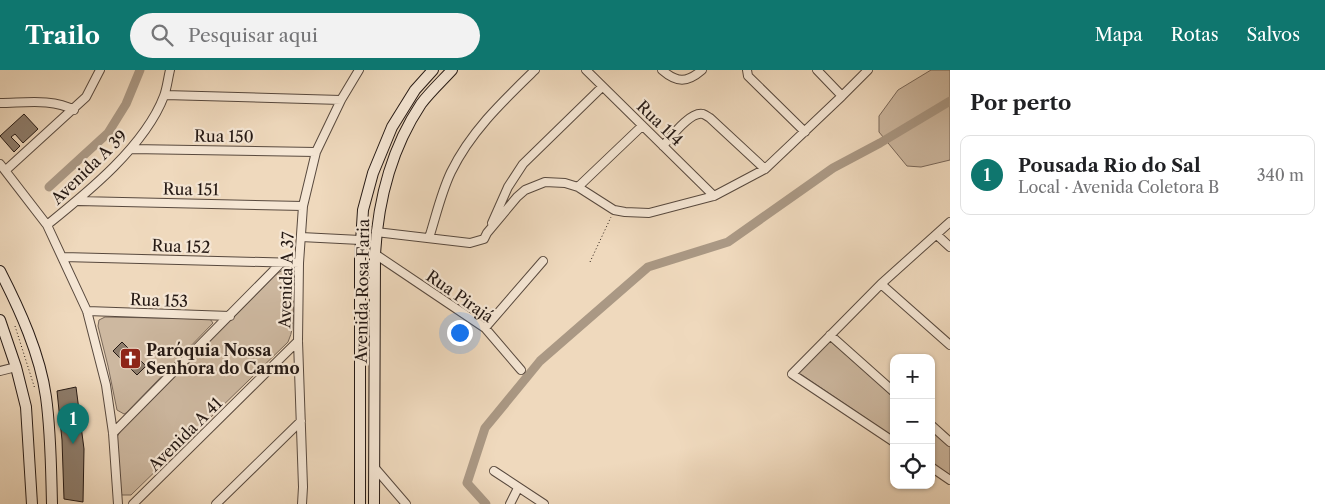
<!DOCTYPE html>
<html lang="pt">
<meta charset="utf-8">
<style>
:root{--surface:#fff;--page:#f2f2f2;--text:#202124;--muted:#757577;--line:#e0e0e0;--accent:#0f766e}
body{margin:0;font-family:"Libre Caslon Text",serif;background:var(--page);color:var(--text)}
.controls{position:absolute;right:15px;bottom:15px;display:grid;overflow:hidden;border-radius:10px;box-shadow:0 1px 4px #0004}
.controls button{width:45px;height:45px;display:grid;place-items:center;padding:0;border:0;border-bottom:1px solid var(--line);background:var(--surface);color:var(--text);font:25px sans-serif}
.you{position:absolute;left:459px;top:262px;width:18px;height:18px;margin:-12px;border:4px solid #fff;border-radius:50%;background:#1a73e8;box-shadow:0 0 0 8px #1a73e833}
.badge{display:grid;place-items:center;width:32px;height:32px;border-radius:50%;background:var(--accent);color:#fff;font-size:16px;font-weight:700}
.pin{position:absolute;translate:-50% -41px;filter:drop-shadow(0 1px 2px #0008)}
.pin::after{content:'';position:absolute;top:26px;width:18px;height:15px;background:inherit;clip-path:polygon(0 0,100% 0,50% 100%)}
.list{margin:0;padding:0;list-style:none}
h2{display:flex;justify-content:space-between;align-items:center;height:65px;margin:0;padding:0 20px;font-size:21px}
h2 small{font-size:16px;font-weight:400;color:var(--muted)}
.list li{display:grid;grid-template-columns:32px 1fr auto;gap:15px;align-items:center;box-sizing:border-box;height:80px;margin:0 10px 10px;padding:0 10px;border:1px solid var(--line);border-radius:10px}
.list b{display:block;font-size:19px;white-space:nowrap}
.list p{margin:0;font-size:16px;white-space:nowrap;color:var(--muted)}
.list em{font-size:16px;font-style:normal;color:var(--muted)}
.icon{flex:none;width:28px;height:28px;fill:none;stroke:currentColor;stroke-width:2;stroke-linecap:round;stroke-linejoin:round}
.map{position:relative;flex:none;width:950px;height:434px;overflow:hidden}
header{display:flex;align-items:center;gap:30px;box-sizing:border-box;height:70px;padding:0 25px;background:var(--accent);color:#fff}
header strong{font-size:24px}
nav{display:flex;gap:28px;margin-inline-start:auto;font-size:18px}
.search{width:350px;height:45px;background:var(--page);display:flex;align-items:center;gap:12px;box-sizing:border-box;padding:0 18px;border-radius:28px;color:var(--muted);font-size:19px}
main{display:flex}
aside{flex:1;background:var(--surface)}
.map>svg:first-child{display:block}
.green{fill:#cdb8a0;stroke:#79685a}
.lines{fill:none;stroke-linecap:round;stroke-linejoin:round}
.canal{stroke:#aa9884;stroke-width:9}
.building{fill:#8e7d6c;stroke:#251914}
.street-casing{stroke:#58493e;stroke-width:10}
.secondary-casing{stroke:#251914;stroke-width:12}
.path{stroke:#251914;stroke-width:1;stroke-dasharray:1 2.5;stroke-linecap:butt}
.street{stroke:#f5e6d4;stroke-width:8}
.secondary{stroke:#f5e6d4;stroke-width:10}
.labels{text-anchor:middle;stroke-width:4.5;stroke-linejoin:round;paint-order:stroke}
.street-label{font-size:16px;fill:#251914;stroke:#f5e6d4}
.poi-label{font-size:16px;font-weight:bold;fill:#251914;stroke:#f5e6d4;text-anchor:start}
</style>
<header>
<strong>Trailo</strong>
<div class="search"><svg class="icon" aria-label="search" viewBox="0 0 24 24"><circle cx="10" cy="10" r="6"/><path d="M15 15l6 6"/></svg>Pesquisar aqui</div>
<nav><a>Mapa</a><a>Rotas</a><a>Salvos</a></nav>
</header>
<main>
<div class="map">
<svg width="950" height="434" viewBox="0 0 950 434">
<rect width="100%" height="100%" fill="#efd9bd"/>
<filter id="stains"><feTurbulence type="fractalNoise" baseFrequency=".004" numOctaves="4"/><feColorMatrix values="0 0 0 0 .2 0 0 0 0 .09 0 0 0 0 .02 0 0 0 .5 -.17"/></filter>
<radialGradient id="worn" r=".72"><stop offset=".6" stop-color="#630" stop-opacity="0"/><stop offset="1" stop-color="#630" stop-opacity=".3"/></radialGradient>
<path class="green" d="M 931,0 L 950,0 L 950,90 L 921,97 L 907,96 L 879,62 L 879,46 L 898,20 Z
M 283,200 L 290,202 L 292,208 C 292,229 297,253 288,272 L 131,425 L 122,425 L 119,421 L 118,414 L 117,367 L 120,362 L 276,204 Z
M 105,247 L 210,249 L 213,253 L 126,343 L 124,344 L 117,340 L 108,296 L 98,256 L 99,250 Z
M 830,271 L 894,327 L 894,367 L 799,303 Z
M 931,359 L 950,376 L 950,405 L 931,392 Z"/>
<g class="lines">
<path class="canal" d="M 49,117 L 108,63 L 126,34 L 140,0
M 486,434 L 467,413 L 485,358 L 540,291 L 648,197 L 728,172 L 833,98 L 880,73 L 950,31"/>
</g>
<path class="building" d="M 24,44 L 38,59 L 23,73 L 15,64 L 11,67 L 20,76 L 14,82 L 0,66 Z
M 122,272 L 146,296 L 137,305 L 113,281 Z
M 76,317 L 84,379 L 83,432 L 64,429 L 62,370 L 57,321 Z"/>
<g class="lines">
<defs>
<path id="street" d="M 586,0 L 714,126
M 662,0 C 677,13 687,13 702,0
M 747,0 L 748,6 L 805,62
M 817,0 L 842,26
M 165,25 L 341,30
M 0,33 C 23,33 53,28 74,40
M 663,76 C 671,67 690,41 703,44 C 706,45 708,47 710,48 L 765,99
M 131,79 L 316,82
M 0,94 L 47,155 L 87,241 L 106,315 L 113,363 L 118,434
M 6,100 L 86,27 L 100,0
M 578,117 L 642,56
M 78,131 L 303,136
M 492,153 L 508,117 L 523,94 L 602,17
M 47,155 C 88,122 145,76 164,26 C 167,18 168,8 170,0
M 376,162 L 470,173 L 484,169 L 487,163 L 517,127 L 525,120 L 545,112 L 565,113 L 578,117 L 614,140 L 625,142 L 649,143 L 714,126 L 765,99 L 842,26 L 868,0
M 937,165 L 950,177
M 301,167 L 360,170
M 429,168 C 436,146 441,123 451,102 C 471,61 503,31 535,0
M 375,184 L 485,258 L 521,300
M 63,187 L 299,193
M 881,214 L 950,275
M 87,241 L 230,246
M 485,258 L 543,191
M 830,265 L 894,322
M 0,301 L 16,297
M 931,355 L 950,372
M 113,363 L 281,193
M 894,372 L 792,304 L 881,214 L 950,152
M 931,397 L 950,410
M 375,398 L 406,434
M 494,401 L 544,434
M 133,434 L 298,271
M 216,434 L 301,351
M 302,434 L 303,417 L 298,271 L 299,193 L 303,136 L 316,82 L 341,30 L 359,0
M 510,434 L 518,418"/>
<path id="secondary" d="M 0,201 C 20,240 40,284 46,327 C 51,363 51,398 52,434
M 0,250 L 16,297 L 26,337 L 32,434
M 360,434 L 360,188 L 363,140 L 373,103 L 392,57 L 415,20 L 433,0
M 374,434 L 375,184 C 378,131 391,79 421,34 C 430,22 442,11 452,0"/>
</defs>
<use href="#street" class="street-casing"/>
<use href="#secondary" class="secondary-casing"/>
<path class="path" d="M 590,192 L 611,147
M 15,256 L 35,319"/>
<use href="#street" class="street"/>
<use href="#secondary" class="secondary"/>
</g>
<defs>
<symbol id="church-square" viewBox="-11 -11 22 22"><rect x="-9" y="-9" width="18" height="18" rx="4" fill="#8f2418" stroke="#f5e6d4"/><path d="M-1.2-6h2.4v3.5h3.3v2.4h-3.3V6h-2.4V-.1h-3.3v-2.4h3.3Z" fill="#fff"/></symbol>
</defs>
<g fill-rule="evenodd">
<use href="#church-square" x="118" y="276" width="25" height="25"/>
</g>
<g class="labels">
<g class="street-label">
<text transform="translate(660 53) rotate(44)" y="6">Rua 114</text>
<text transform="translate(224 66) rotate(1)" y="6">Rua 150</text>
<text transform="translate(89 97) rotate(-44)" y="6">Avenida A 39</text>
<text transform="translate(191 119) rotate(1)" y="6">Rua 151</text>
<text transform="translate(181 176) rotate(2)" y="6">Rua 152</text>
<text transform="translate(286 210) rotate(-88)" y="6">Avenida A 37</text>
<text transform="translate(362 221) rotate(-89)" y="6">Avenida Rosa Faria</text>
<text transform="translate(460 226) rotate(35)" y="6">Rua Pirajá</text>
<text transform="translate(159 230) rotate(2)" y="6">Rua 153</text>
<text transform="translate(185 364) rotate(-45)" y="6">Avenida A 41</text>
</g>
<g class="poi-label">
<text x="146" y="286">Paróquia Nossa<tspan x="146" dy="18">Senhora do Carmo</tspan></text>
</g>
</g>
<rect width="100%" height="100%" filter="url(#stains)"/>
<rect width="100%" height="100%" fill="url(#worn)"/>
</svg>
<div class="controls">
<button>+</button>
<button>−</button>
<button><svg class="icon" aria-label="locate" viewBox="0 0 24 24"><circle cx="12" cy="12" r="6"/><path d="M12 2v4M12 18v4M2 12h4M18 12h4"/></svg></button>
</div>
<div class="you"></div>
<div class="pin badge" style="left:73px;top:374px">1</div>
</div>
<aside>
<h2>Por perto<small></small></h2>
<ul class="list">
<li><span class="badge">1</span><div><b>Pousada Rio do Sal</b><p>Local · Avenida Coletora B</p></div><em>340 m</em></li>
</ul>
</aside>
</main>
